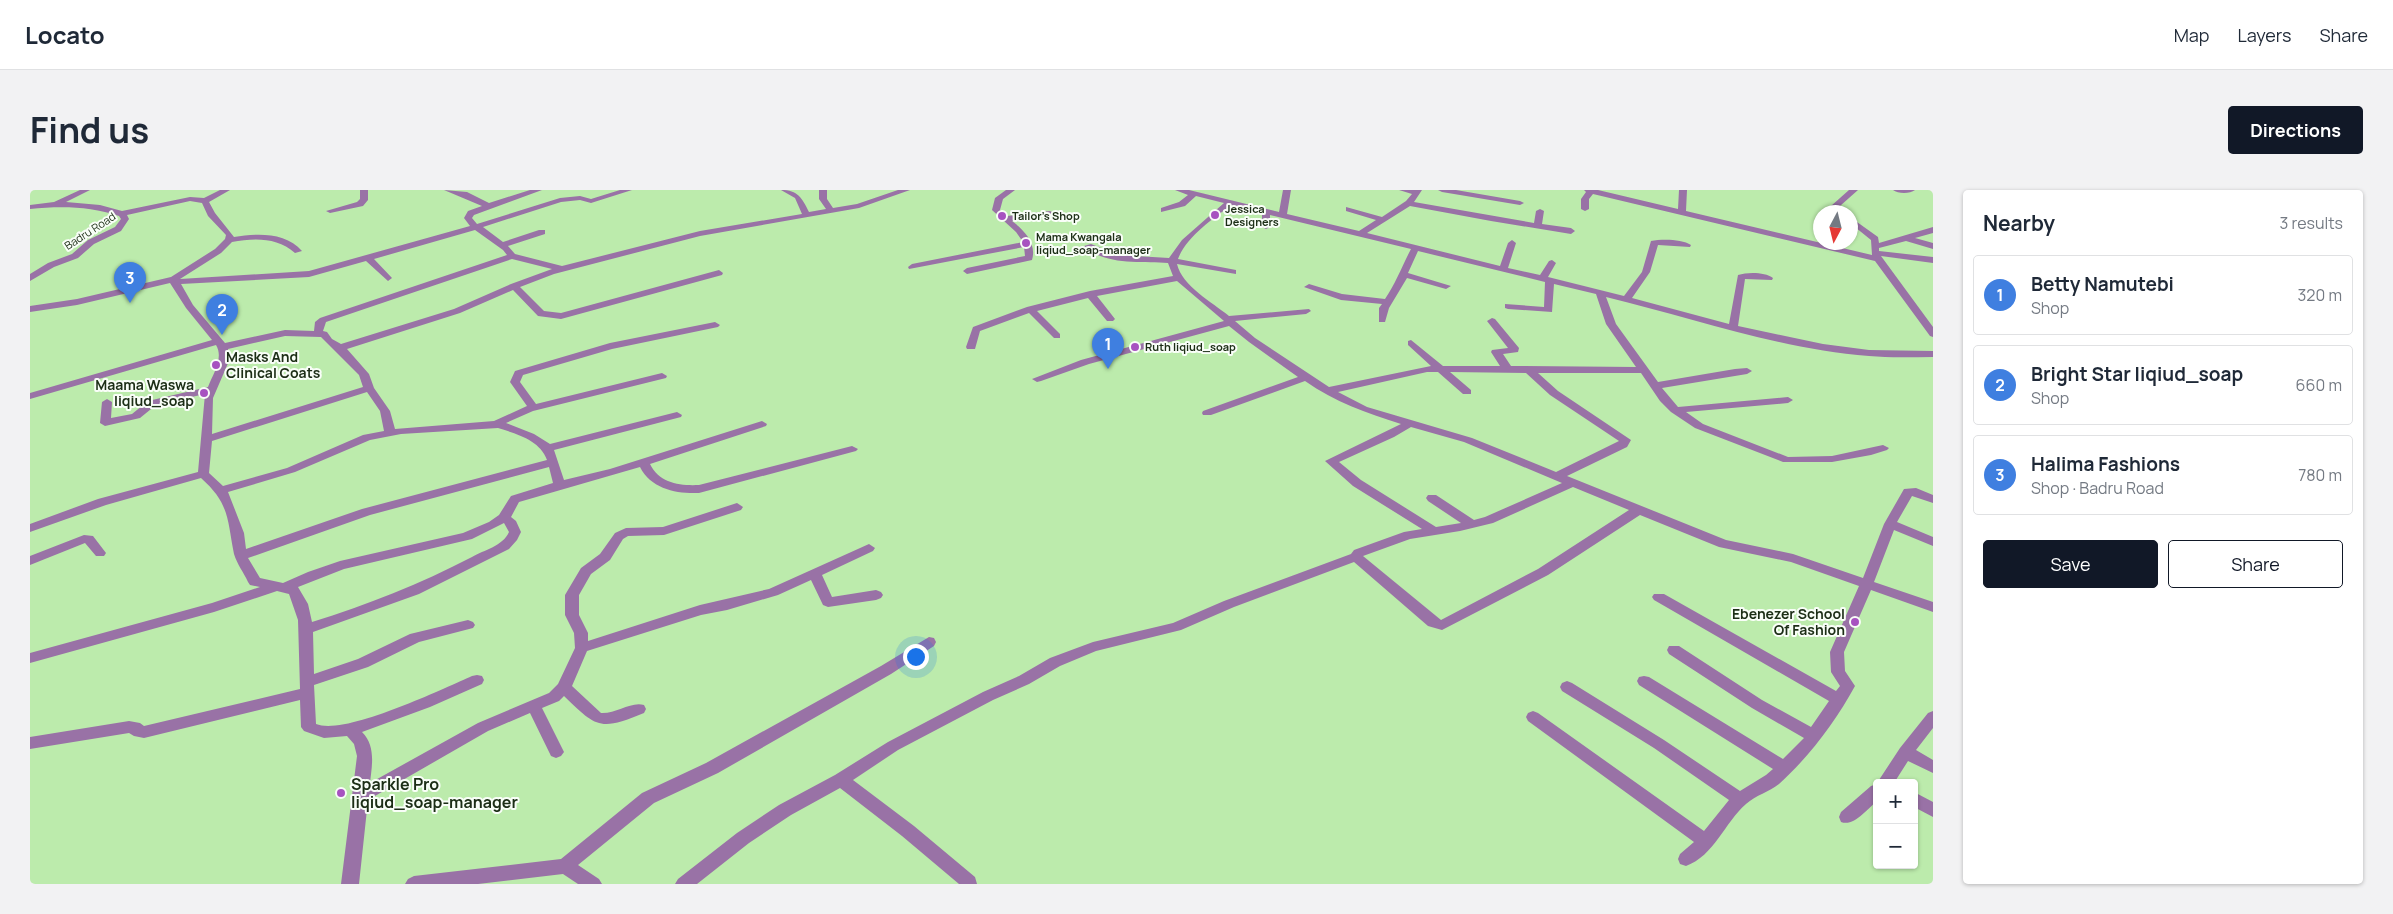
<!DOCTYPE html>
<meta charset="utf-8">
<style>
:root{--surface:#fff;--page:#f2f2f3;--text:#1f2937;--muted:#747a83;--line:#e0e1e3;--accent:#111827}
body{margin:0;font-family:Manrope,sans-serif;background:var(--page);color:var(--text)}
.controls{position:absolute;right:15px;bottom:15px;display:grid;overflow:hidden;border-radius:5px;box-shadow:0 1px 4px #0004}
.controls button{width:45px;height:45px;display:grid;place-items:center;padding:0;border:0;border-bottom:1px solid var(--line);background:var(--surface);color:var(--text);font:25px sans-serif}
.compass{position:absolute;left:1783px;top:15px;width:45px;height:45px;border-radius:50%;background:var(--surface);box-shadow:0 1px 4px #0004;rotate:187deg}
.you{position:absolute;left:885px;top:466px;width:18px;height:18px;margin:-12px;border:4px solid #fff;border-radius:50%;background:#1a73e8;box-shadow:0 0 0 8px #1a73e833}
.badge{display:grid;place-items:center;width:32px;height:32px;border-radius:50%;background:var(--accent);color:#fff;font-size:16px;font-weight:700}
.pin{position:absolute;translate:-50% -41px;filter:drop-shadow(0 1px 2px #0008)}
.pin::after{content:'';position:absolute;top:26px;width:18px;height:15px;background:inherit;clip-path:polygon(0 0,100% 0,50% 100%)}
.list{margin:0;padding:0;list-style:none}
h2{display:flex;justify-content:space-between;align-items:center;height:65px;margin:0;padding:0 20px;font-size:21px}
h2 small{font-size:16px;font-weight:400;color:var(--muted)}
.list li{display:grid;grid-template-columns:32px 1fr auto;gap:15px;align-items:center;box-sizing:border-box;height:80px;margin:0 10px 10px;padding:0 10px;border:1px solid var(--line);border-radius:5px}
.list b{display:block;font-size:19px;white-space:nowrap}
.list p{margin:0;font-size:16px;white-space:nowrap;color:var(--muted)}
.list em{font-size:16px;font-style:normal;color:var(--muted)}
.actions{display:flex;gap:10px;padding:15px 20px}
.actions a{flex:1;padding:11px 0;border:1px solid var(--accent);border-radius:5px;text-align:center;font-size:18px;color:var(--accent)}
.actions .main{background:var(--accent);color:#fff}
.map{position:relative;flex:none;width:1903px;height:694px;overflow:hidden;border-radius:5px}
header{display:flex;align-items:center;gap:30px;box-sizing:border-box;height:70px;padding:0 25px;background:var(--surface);border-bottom:1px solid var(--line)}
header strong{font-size:24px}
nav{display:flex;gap:28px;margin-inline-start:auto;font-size:18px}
.intro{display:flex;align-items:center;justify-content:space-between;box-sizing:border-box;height:120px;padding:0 30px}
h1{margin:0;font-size:35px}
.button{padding:12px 22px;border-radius:5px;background:var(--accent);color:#fff;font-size:18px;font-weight:700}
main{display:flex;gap:30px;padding:0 30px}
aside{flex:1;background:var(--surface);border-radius:5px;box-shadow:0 1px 4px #0004}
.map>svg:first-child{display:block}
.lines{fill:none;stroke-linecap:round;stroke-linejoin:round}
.minor{fill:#9972a6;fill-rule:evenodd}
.poi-dot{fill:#a752c0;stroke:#f9fef8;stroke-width:2}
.labels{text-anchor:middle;stroke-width:4;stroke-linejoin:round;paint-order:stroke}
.far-poi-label{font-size:11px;font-weight:bold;fill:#1c2e16;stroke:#f9fef8;text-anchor:start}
.far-street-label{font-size:11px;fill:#1c2e16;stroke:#f9fef8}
.poi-label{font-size:14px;font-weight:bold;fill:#1c2e16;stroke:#f9fef8;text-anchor:end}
.near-poi-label{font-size:16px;font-weight:bold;fill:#1c2e16;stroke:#f9fef8;text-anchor:start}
</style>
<header>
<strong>Locato</strong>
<nav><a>Map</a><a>Layers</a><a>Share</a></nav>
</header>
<div class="intro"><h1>Find us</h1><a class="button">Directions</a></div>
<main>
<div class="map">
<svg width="1903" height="694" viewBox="0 0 1903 694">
<rect width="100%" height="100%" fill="#bcebac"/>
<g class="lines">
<path class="minor" d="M 50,0 L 60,0 L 36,12 L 70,15 L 92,21 L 160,7 L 174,8 L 190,0 L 200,0 L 179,12 L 185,23 L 204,47 C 227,43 256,42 272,61 L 265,63 C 247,47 224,48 202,52 L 191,63 L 150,89 L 279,81 L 440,36 L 434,28 L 438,21 L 452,16 L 414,0 L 437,2 L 459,13 L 500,0 L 512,0 L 444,25 L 442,28 L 447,34 L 530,8 L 550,6 L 561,9 L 590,0 L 602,0 L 561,13 L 550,10 L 531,12 L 453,37 L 473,52 L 509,40 L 515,40 L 515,44 L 478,56 L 485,64 L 532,76 L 670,41 L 772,24 L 765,8 L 751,0 C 768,0 772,8 779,22 L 796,19 L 789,9 L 789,0 L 797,0 L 797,9 L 803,18 L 827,14 L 868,0 L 880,0 L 829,18 L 670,46 L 524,84 L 490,97 L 514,121 L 531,123 L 689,80 L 693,83 L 692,85 L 531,129 L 508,126 L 483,100 L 430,123 L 317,159 L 339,184 L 344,198 L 360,221 L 365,239 L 464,231 L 497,216 L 480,192 L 485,181 L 580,153 L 685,132 L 690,135 L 688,137 L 582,159 L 493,185 L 490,192 L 506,214 L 632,183 L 637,186 L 636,188 L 503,221 L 476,233 L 504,244 L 520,254 L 647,222 L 652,225 L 651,227 L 524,260 L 534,290 L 580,279 L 732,231 L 737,234 L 736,236 L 620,274 C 629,293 650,296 669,295 L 822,256 L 828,259 L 826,261 L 669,303 C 647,304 621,299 610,277 L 489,312 L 481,327 L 486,331 L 491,342 L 487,350 L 479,359 L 389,404 L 283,442 L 284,484 L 328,469 L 380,444 L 438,430 L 443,432 L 445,435 L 443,438 L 389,452 L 338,477 L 284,495 L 286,534 C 315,546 412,499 442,486 L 447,485 L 452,486 L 454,490 L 452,494 L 400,517 L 332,542 C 346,556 342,575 340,593 L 448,533 L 519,503 L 528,494 L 545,458 L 544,443 L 535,425 L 535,405 L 551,378 L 570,364 L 585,343 L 596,338 L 633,337 L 707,313 L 713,317 L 711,320 L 634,345 L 598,346 L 593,349 L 580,370 L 561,384 L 549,405 L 549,425 L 558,443 L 558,451 L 670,415 L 739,399 L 839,354 L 845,358 L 843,361 L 792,385 L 802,407 L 846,400 L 851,402 L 853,405 L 851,408 L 846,410 L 798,417 L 793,415 L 781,390 L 748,405 L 697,420 L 671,425 L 557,461 L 542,496 L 571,523 C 586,524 601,511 614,515 L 616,519 L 614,523 C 570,541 567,538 534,506 L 529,511 L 512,518 L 534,562 L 531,566 L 526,568 L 521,566 L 500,523 L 458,541 L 338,610 L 329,694 L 311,694 L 327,566 L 324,554 L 317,546 L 294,548 L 274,541 L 271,537 L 270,510 L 114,548 L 104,546 L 99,543 L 0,559 L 0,547 L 99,531 L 110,533 L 114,536 L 270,499 L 268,430 L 259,404 L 247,401 L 184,422 L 0,473 L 0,463 L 182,413 L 230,397 L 220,395 L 218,392 C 214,383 207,374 204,364 C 197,329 200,314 171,288 L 76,315 L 0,342 L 0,334 L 68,309 L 168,282 L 175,204 L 126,215 L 110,228 L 75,236 L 70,233 L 72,212 L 77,209 L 82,212 L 81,228 L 102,224 L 118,211 L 178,197 C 183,184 194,168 186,155 L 0,209 L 0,203 L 182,150 L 156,118 L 140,93 L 47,115 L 0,122 L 0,116 L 47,109 L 141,87 L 185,59 L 195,49 L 196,45 L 178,26 L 172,13 L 160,11 L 97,25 L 99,29 L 91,41 L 64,54 L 48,68 L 24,77 L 0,91 L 0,84 L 18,73 L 42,64 L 58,50 L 85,37 L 91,29 L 89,26 C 60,16 30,16 0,19 L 0,15 L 24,12 ZM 445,40 L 473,60 L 477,65 L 290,128 L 285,132 L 284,141 L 255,140 L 195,153 L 163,115 L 151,94 L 279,87 L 336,71 L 358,91 L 362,88 L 344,69 ZM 482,69 L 522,79 L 481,94 L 424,119 L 311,154 L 302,149 L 297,142 L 293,141 L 296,132 ZM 255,146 L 291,147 L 329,185 L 333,197 L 182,244 L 183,208 L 199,171 L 198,159 ZM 337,202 L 350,221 L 354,241 L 333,245 L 257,278 L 193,296 L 179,283 L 182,251 ZM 468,238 C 487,244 510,250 517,270 L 332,319 L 216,359 L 214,343 L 198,302 L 265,282 L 340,250 L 371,244 ZM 519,277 L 523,293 L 481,306 L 469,325 L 459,332 L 433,343 L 310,371 L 278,382 L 253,393 L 230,388 L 218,368 L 340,325 ZM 474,333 L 479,342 C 473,356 454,360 442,367 C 390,394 337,415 282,432 L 278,414 L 268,397 L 314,379 L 442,349 Z
M 330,0 L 338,0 L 338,10 L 333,16 L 300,23 L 296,21 L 327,12 L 330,9 Z
M 976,0 L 985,0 L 973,9 L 970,20 L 977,26 L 1020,21 L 1024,23 L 1020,25 L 982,31 C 994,40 1007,53 1002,70 L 937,84 L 933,81 L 937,78 L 995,66 L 994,57 L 879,79 L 878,77 L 882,74 L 993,52 L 986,42 L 962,20 L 965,8 Z
M 1145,0 L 1159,0 L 1249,22 L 1253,0 L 1261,0 L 1257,24 L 1329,41 L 1346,30 L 1316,21 L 1316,17 L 1352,27 L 1376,11 L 1382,4 L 1369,0 L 1392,0 L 1384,12 L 1504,33 L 1506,21 L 1510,19 L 1514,21 L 1512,34 L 1541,38 L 1545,41 L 1541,44 L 1461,31 L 1380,16 L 1337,43 L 1470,76 L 1478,53 L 1482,50 L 1486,53 L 1478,78 L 1510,85 L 1519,71 L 1522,70 L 1526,73 L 1518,87 L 1594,106 L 1612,82 L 1621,51 C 1632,49 1652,49 1661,55 L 1660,57 L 1628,55 L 1620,82 L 1602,108 L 1699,134 L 1708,85 C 1718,82 1735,82 1743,88 L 1742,90 L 1715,89 L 1708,136 L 1793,154 L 1839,160 L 1903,161 L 1903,167 C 1882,167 1860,168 1839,166 C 1749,159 1663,128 1576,107 L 1586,134 L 1628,192 L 1705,179 L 1717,178 L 1722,181 L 1717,184 L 1632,198 L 1648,217 L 1758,207 L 1763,210 L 1758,213 L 1656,222 L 1673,234 L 1758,267 L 1802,266 L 1853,255 L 1859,258 L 1857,260 L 1841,265 L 1802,272 L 1753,272 L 1665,238 L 1641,222 L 1630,211 L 1611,183 L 1508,183 L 1528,201 L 1601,250 L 1597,257 L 1537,286 L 1696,350 L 1763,364 L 1833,388 L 1854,334 L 1874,299 L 1886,298 L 1903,305 L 1903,313 L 1882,306 L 1867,332 L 1903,347 L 1903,356 L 1864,340 L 1844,392 L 1903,412 L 1903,422 L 1841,400 L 1814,462 L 1815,481 L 1825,496 C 1806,531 1779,567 1749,594 C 1739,602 1726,605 1716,614 C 1695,632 1684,666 1656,676 L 1650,674 L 1648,669 L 1650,664 L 1664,652 L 1498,531 L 1496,527 L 1498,523 L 1503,521 L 1508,523 L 1674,641 L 1699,610 L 1624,558 L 1532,501 L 1530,497 L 1532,493 L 1537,491 L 1542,493 L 1634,550 L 1710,601 L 1736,585 L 1743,579 L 1609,495 L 1607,491 L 1609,487 L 1614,486 L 1619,487 L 1753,569 L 1774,548 L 1722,518 L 1639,464 L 1637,460 L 1639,456 L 1649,456 L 1732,510 L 1781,537 L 1799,511 L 1624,410 L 1622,407 L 1624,404 L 1634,404 L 1806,501 L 1810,496 L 1801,482 L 1800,462 L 1829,396 L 1761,372 L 1689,357 L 1610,325 L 1518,385 L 1412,440 L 1398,436 L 1324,372 L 1204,417 L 1151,440 L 1066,461 L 1030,476 L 999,494 L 963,510 L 868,560 L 823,590 L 884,636 L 945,687 L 947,694 L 929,694 L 872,646 L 810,598 L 761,625 L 719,653 L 667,694 L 645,694 L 648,689 L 707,643 L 749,615 L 805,585 L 858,552 L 953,502 L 989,486 L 1020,468 L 1063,452 L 1143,433 L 1194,411 L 1321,364 L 1324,360 L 1374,342 L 1392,339 L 1323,296 L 1295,271 L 1371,234 C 1336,223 1305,212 1275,191 L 1181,225 L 1173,225 L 1172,223 L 1173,221 L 1268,187 L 1219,152 L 1199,136 L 1059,174 L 1011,191 L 1007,192 L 1002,189 L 1051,170 L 1194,131 L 1147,91 L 1067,106 L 1085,129 L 1083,131 L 1077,131 L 1058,108 L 1007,121 L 1030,144 L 1030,148 L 1024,148 L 999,123 L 950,141 L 945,159 L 937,159 L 936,157 L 943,137 L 997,117 L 1060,101 L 1143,86 L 1138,73 C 1112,71 1075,76 1054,56 L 1061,54 L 1089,65 L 1139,68 L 1152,50 L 1194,13 L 1166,6 L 1155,16 L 1131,22 L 1131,18 L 1149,12 L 1158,5 ZM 1201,15 L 1232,23 L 1232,37 L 1236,39 L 1240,37 L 1240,25 L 1381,59 C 1372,76 1366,93 1355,109 L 1312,104 L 1279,94 L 1274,97 L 1311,110 L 1352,114 L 1349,118 L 1349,132 L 1355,132 L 1359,118 L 1377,88 L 1416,99 L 1421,96 L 1378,83 L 1388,61 L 1515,92 L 1514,117 L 1475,114 L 1475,118 L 1478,119 L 1522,122 L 1524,94 L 1566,104 L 1576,134 L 1606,177 L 1481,176 L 1473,164 L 1488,162 L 1489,158 L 1465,129 L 1462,128 L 1457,131 L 1478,158 L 1462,160 L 1461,162 L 1470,176 L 1413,176 L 1381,150 L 1378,151 L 1378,155 L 1401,176 L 1299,197 L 1225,148 L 1205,131 L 1276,124 L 1281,121 L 1279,119 L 1199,126 C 1182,112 1152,96 1147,74 L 1206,84 L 1206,80 L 1148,69 C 1156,47 1183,29 1201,15 ZM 1397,182 L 1408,182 L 1433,204 L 1441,204 L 1441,200 L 1420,182 L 1496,183 L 1520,205 L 1589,251 L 1526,282 L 1442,248 L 1337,217 L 1308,202 ZM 1381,237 L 1434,252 L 1532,293 L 1455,327 L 1444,330 L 1406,305 L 1398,305 L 1396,308 L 1398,311 L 1431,333 L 1406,337 L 1331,290 L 1309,272 L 1364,247 ZM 1543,297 L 1599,320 L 1508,379 L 1411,430 L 1333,366 L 1380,349 L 1430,341 L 1463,333 Z
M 1408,0 L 1426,0 L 1490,11 L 1494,13 L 1490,15 L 1412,2 Z
M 1554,0 L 1568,0 L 1648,19 L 1649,0 L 1657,0 L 1656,21 L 1842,65 L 1841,50 L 1820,33 L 1820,27 L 1848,47 L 1849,53 L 1903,37 L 1903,43 L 1885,48 L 1903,53 L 1903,59 L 1876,51 L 1849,58 L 1849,61 L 1903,67 L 1903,73 L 1851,66 L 1903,137 L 1903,147 L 1900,146 L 1845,71 L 1563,4 L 1559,9 L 1559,19 L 1555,21 L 1551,19 L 1551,9 L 1556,2 Z
M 1819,0 L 1828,0 L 1810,16 L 1815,22 L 1807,22 L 1801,16 Z
M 1863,0 L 1885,0 C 1880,4 1868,4 1863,0 Z
M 54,345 L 63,346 L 76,363 L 74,366 L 66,366 L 55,353 L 0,375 L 0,366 Z
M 899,447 L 904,448 L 906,452 L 904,456 L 861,484 L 688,583 L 624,613 L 548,675 L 569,689 L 572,694 L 548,694 L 533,684 L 448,694 L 375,694 L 378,689 L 384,686 L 531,669 L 612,603 L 676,573 L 851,476 Z
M 1903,521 L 1903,538 L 1886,560 L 1903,570 L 1903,583 L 1878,571 L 1864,593 L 1847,593 L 1870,558 L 1898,523 Z
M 1847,594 L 1847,611 C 1837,619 1824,637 1811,632 L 1809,627 L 1811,622 L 1841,596 Z
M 1884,602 L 1903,612 L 1903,627 L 1884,617 Z"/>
</g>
<g class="poi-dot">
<circle cx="1185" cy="25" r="5"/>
<circle cx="972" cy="26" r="5"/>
<circle cx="996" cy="53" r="5"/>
<circle cx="1105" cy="157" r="5"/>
<circle cx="186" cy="175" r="5"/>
<circle cx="174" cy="203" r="5"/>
<circle cx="1825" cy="432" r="5"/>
<circle cx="311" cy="603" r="5"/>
</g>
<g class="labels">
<g class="far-poi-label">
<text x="1195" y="23">Jessica<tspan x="1195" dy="13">Designers</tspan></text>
<text x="982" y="30">Tailor's Shop</text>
<text x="1006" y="51">Mama Kwangala<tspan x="1006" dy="13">liqiud_soap-manager</tspan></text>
<text x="1115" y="161">Ruth liqiud_soap</text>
</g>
<g class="far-street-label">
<text transform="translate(60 41) rotate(-33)" y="4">Badru Road</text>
</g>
<g class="poi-label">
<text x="196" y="172" text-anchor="start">Masks And<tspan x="196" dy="16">Clinical Coats</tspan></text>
<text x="164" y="200">Maama Waswa<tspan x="164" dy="16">liqiud_soap</tspan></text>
<text x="1815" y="429">Ebenezer School<tspan x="1815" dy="16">Of Fashion</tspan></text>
</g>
<g class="near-poi-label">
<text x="321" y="600">Sparkle Pro<tspan x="321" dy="18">liqiud_soap-manager</tspan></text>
</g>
</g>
</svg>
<div class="controls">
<button>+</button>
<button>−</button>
</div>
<svg class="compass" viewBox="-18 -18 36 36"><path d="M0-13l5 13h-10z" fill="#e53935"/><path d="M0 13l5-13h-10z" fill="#747a83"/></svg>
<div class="you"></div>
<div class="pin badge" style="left:1078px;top:179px;background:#3f7fe0">1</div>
<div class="pin badge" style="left:192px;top:145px;background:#3f7fe0">2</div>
<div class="pin badge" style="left:100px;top:113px;background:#3f7fe0">3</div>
</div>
<aside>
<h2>Nearby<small>3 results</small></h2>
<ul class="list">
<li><span class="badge" style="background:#3f7fe0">1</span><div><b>Betty Namutebi</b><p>Shop</p></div><em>320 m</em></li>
<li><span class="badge" style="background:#3f7fe0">2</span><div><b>Bright Star liqiud_soap</b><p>Shop</p></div><em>660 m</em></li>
<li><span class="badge" style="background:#3f7fe0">3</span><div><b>Halima Fashions</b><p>Shop · Badru Road</p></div><em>780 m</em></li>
</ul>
<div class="actions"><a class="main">Save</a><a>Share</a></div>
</aside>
</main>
